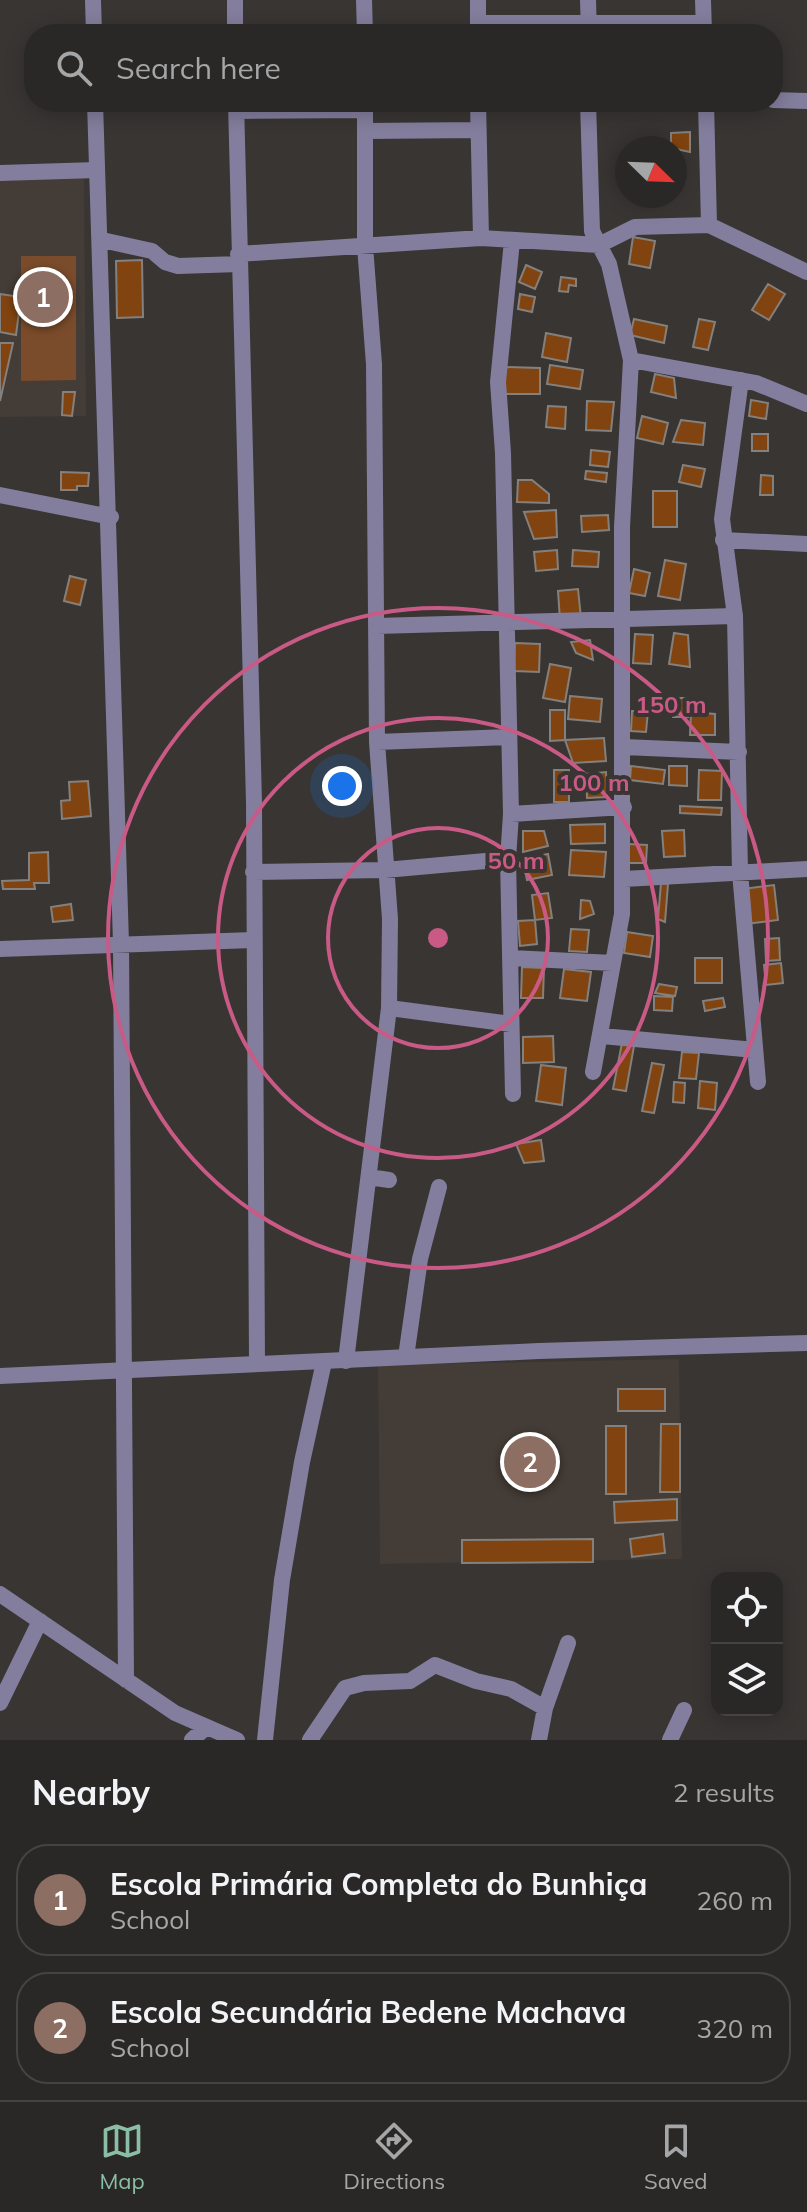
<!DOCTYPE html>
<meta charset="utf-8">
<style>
:root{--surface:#2a2826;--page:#32302e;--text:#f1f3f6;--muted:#a5a6a7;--line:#464443;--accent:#8abfa5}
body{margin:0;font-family:Mulish,sans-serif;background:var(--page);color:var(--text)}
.controls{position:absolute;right:24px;bottom:24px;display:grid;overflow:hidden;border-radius:16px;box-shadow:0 4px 20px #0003}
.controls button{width:72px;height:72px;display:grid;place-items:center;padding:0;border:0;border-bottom:2px solid var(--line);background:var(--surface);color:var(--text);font:40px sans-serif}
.compass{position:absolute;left:615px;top:136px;width:72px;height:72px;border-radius:50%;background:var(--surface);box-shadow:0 4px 20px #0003;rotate:113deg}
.you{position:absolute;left:342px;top:786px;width:28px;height:28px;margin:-20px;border:6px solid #fff;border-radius:50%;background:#1a73e8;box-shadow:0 0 0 12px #1a73e833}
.badge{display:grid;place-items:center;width:52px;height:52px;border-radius:50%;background:var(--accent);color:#fff;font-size:26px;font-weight:700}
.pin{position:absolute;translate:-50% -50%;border:4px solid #fff;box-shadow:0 2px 8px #0006}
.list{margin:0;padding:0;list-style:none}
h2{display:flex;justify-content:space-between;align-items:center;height:104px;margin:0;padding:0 32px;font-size:34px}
h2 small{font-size:26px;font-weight:400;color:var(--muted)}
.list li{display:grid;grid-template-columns:52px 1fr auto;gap:24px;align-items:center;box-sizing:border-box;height:112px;margin:0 16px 16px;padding:0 16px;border:2px solid var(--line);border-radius:32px}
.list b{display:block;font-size:30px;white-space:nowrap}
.list p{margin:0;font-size:26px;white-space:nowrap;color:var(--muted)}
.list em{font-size:26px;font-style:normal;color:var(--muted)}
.icon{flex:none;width:44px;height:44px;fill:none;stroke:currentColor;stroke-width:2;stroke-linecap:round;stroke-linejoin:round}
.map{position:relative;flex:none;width:807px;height:1740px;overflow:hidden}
.search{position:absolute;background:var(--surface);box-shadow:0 4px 20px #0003;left:24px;right:24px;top:24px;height:88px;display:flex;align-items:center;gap:20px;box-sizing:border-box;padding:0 28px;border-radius:32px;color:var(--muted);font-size:30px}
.sheet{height:360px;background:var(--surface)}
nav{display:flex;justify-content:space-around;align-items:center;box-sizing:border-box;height:112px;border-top:2px solid var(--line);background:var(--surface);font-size:22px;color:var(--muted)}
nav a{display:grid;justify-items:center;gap:4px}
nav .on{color:var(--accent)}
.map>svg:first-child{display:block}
.built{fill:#443c36}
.green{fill:#7b4c2b}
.building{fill:#814410;stroke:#83807d;stroke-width:2}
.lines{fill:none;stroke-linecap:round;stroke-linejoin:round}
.minor{stroke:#837e9d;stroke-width:16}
.tertiary{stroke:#837e9d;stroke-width:16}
.ring{fill:none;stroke:#c95a85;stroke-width:4}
.centre{fill:#c95a85;stroke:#383533;stroke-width:4}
.ring-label{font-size:24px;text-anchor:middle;font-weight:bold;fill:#c95a85;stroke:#383533;stroke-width:8;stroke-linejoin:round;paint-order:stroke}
</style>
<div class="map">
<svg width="807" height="1740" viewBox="0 0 807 1740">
<rect width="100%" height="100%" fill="#383533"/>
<path class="built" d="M 84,178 L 86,416 L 0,417 L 0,179 Z
M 679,1359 L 682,1559 L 380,1564 L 378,1365 Z"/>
<path class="green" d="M 21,256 L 76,256 L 76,380 L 21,381 Z"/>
<path class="building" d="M 690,132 L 690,152 L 671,148 L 671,133 Z
M 633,237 L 655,241 L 650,268 L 629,264 Z
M 142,260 L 143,317 L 117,318 L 116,261 Z
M 526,265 L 542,272 L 535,289 L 519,282 Z
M 561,277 L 576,279 L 576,286 L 569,285 L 568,292 L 559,291 Z
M 768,284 L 785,294 L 769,320 L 752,310 Z
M 0,294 L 21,297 L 16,335 L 0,332 Z
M 520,294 L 535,297 L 532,312 L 518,309 Z
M 634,319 L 667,326 L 664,343 L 630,335 Z
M 699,319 L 715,322 L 708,350 L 693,347 Z
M 546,333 L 571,338 L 567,362 L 542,357 Z
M 0,343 L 13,343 L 0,401 Z
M 550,365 L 583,370 L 580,389 L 547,384 Z
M 504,367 L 540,368 L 540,394 L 503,394 Z
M 655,374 L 674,378 L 676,398 L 651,392 Z
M 63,392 L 75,392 L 72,416 L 62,415 Z
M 751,400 L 768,403 L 766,419 L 749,416 Z
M 587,401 L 614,402 L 611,431 L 586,430 Z
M 548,406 L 566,407 L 565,429 L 546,427 Z
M 642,416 L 668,423 L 663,444 L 637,438 Z
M 681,420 L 705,423 L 703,445 L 673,442 Z
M 752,434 L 768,434 L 768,451 L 752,451 Z
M 591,450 L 610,452 L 608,467 L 590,465 Z
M 683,465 L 705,469 L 701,487 L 679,482 Z
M 586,471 L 607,473 L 606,482 L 585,479 Z
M 61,472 L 89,473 L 88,486 L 77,486 L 77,490 L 61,490 Z
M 761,475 L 773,476 L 773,495 L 760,495 Z
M 518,480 L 532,480 L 549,494 L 549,503 L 517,502 Z
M 653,491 L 677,491 L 677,527 L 653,527 Z
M 556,510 L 557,537 L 534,539 L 524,512 Z
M 608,515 L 609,530 L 582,532 L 581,516 Z
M 557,550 L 558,569 L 536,571 L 534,552 Z
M 573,550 L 599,552 L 598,567 L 572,566 Z
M 665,560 L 686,564 L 680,600 L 658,596 Z
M 634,569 L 650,573 L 645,596 L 629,593 Z
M 70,576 L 86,580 L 80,605 L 64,601 Z
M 578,589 L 581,618 L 560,620 L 558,591 Z
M 674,633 L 688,635 L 690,667 L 669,664 Z
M 635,634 L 653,635 L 651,664 L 633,663 Z
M 590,640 L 593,660 L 576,653 L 571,642 Z
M 515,643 L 540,644 L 539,672 L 514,671 Z
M 550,664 L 571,668 L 565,702 L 543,698 Z
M 570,696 L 602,699 L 600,722 L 568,719 Z
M 674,698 L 688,698 L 688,717 L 673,717 Z
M 550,710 L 565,710 L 565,740 L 550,741 Z
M 632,711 L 648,711 L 646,732 L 631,731 Z
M 691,712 L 715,714 L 715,735 L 690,735 Z
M 604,738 L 606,761 L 573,763 L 565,740 Z
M 631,766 L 665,770 L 663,784 L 630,780 Z
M 669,766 L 687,766 L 687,786 L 669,785 Z
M 554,770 L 569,770 L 569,802 L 554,802 Z
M 699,770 L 722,771 L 721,800 L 698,800 Z
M 606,772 L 607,797 L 587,798 L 586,774 Z
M 88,781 L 91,816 L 62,819 L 61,801 L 70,800 L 69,782 Z
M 680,806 L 722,808 L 721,815 L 680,813 Z
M 605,824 L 605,843 L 571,844 L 570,825 Z
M 684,830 L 685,856 L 664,857 L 662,831 Z
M 523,831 L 544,831 L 548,846 L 523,852 Z
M 628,844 L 647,845 L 646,863 L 628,863 Z
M 571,850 L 606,852 L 604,877 L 569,875 Z
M 48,852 L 49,883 L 34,883 L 35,889 L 3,889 L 2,881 L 29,880 L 29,853 Z
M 548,854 L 552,875 L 527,880 L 523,859 Z
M 661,883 L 668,884 L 665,922 L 658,919 Z
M 774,885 L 778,920 L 746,924 L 742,889 Z
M 548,893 L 552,918 L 535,920 L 532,895 Z
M 581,900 L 590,901 L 594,914 L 580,919 Z
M 71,904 L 73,920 L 53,922 L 51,907 Z
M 535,920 L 537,944 L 520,946 L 518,921 Z
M 571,929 L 589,930 L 587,952 L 569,951 Z
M 627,932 L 653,936 L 650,957 L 624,953 Z
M 779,938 L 780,960 L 766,961 L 765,939 Z
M 695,958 L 722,958 L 722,983 L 695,983 Z
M 781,963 L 783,983 L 766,985 L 764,965 Z
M 522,967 L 544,968 L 543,998 L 521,998 Z
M 564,969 L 591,972 L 587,1001 L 560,998 Z
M 659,984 L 677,987 L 675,996 L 655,993 Z
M 654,996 L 673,997 L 672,1011 L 654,1010 Z
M 723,998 L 725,1007 L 705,1011 L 703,1001 Z
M 553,1036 L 554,1062 L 523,1063 L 523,1037 Z
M 622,1043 L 634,1046 L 626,1091 L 613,1089 Z
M 682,1052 L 699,1053 L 696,1079 L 679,1078 Z
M 652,1063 L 664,1065 L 654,1113 L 642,1111 Z
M 541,1065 L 566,1068 L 562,1105 L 536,1101 Z
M 700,1081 L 717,1083 L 715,1110 L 698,1108 Z
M 674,1082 L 685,1083 L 684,1103 L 673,1102 Z
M 541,1140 L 544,1161 L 524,1163 L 516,1144 Z
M 618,1389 L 665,1389 L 665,1411 L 618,1411 Z
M 661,1424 L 680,1424 L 680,1492 L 660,1492 Z
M 606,1426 L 626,1426 L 626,1494 L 606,1494 Z
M 677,1499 L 677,1520 L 615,1523 L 614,1502 Z
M 663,1534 L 665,1553 L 632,1557 L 630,1539 Z
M 593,1539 L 593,1562 L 462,1563 L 462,1540 Z"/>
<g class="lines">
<path class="minor" d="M 93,0 L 94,34
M 235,0 L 235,34
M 364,0 L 365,34
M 478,0 L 478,30
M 588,0 L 589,34
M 703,0 L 704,32
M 478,23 L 703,23
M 773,100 L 807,101
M 95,102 L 121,943 L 126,1680
M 236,102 L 254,803 L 257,1363
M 478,102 L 481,238
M 588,102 L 592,231 L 609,264 L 631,360 L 622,527 L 622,914 L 593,1072
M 658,102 L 726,102
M 706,102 L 709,225
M 236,111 L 365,110
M 366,131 L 478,130
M 0,173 L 97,170
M 102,240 L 152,251 L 165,262 L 178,266 L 239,264
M 512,241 L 498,382 L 503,453 L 511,814 L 508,859 L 513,1094
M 238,254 L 481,238 L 599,245 L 635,227 L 709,225 L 807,272
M 631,360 L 756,383 L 807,404
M 741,380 L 722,519 L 735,616 L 740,872 L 758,1082
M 0,495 L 111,517
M 723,540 L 807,544
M 376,626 L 735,616
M 377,742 L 508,737
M 624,747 L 739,752
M 511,814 L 624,807
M 253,872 L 385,870 L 508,859
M 624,879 L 807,869
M 0,949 L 253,940
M 511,958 L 613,963
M 389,1008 L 511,1024
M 602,1036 L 755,1050
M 369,1177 L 389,1180
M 406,1357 L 420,1259 L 439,1187
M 346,1361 L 389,1008 L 390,919 L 377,742 L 374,364 L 365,246 L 365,102
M 0,1594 L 175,1713 L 237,1740
M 0,1703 L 40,1621
M 192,1740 L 205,1728
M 265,1740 L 282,1580 L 302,1462 L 324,1362
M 310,1740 L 345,1688 L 364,1683 L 410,1681 L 435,1665 L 476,1681 L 511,1689 L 545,1708
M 539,1740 L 545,1708 L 568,1643
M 670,1740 L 684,1710"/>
<path class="tertiary" d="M 0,1376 L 539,1351 L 807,1343"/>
</g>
<g class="ring">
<circle cx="438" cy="938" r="110"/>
<circle cx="438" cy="938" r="220"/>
<circle cx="438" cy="938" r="330"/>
</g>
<circle cx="438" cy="938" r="12" class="centre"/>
<g class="ring-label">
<text x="671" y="713">150 m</text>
<text x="594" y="791">100 m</text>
<text x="516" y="869">50 m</text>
</g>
</svg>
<div class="controls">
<button><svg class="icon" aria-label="locate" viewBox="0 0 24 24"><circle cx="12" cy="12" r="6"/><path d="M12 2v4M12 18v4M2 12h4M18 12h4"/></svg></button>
<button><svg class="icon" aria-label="layers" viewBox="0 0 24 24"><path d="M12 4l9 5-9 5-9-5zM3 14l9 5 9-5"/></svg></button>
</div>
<svg class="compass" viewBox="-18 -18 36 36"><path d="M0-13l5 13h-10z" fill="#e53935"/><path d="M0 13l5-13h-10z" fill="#a5a6a7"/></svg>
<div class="you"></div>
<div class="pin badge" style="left:43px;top:297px;background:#8d6e63">1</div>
<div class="pin badge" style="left:530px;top:1462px;background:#8d6e63">2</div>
<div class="search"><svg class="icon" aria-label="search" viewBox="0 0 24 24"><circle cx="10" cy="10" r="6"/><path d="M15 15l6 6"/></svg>Search here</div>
</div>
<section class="sheet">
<h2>Nearby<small>2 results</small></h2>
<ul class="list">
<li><span class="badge" style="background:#8d6e63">1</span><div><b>Escola Primária Completa do Bunhiça</b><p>School</p></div><em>260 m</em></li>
<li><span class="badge" style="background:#8d6e63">2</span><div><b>Escola Secundária Bedene Machava</b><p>School</p></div><em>320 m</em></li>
</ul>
</section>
<nav>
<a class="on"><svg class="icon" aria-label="map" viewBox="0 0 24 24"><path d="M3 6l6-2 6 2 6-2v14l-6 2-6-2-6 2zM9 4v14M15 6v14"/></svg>Map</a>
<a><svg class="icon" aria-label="directions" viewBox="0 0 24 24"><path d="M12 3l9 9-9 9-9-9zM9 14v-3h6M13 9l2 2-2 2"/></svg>Directions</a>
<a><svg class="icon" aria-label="saved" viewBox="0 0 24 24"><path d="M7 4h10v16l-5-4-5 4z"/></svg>Saved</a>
</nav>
